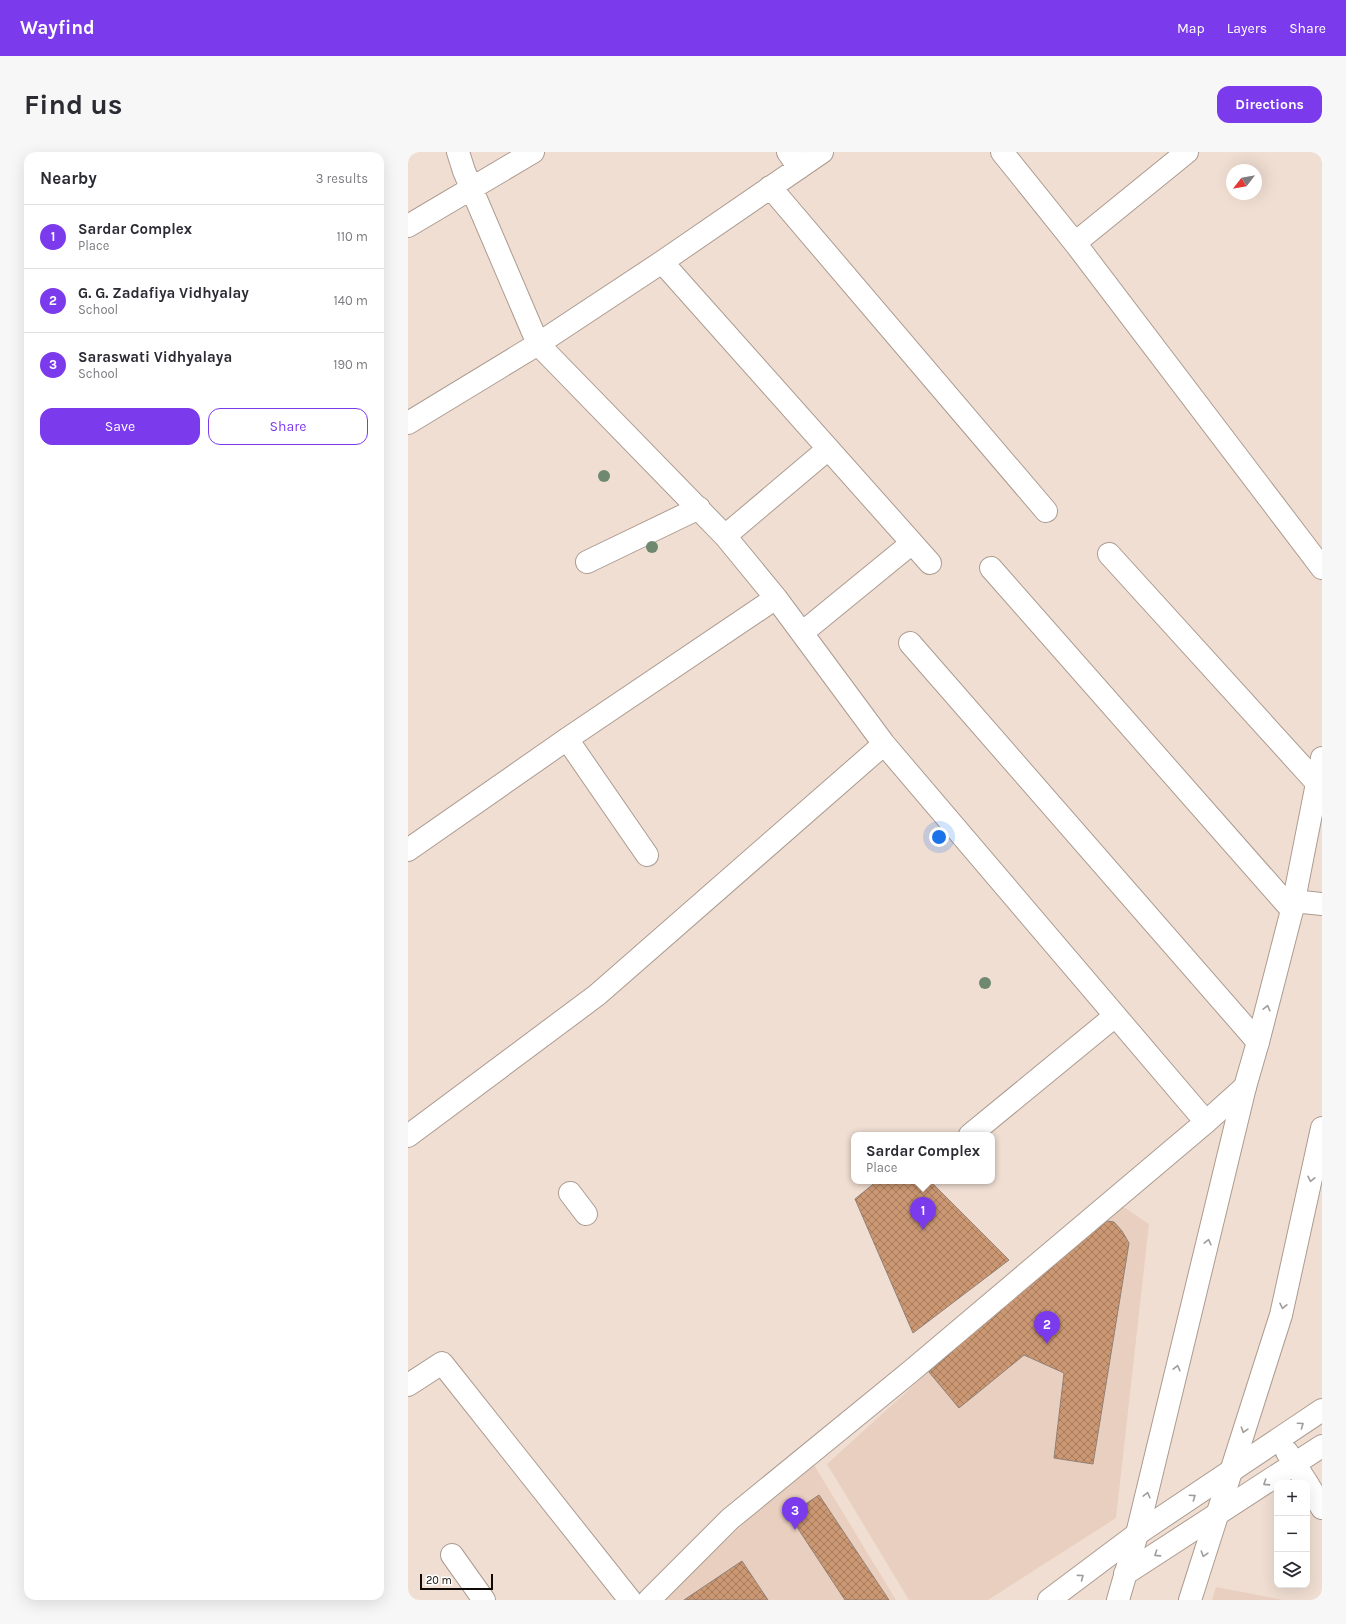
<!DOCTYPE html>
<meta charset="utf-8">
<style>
:root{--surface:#fff;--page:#f7f7f7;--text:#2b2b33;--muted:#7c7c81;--line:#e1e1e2;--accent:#7c3aed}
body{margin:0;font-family:Karla,sans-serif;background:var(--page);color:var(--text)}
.controls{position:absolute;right:12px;bottom:12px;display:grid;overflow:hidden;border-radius:8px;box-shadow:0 4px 16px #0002}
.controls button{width:36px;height:36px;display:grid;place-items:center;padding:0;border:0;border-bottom:1px solid var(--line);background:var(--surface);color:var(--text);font:20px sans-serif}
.compass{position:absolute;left:818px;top:12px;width:36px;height:36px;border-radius:50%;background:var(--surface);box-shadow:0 4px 16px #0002;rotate:239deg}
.scale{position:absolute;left:12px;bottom:10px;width:73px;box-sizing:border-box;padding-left:4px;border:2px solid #100b07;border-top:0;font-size:11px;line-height:14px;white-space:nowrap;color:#100b07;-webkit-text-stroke:3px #fff;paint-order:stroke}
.you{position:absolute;left:531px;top:685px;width:14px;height:14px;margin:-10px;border:3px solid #fff;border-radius:50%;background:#1a73e8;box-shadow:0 0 0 6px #1a73e833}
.badge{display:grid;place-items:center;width:26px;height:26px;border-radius:50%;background:var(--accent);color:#fff;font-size:13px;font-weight:700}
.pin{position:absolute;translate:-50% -33px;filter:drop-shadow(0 1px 2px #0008)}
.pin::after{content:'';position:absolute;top:21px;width:14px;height:12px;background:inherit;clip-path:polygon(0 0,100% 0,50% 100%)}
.popup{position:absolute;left:443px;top:980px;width:144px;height:52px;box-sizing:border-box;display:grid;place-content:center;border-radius:8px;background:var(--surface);filter:drop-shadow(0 1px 3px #0005);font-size:13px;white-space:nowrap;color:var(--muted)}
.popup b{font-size:15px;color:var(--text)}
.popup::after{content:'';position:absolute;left:50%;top:100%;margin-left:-8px;border:8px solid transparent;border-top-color:var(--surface)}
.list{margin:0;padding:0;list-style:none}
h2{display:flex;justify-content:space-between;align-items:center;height:52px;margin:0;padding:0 16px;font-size:17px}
h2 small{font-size:13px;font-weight:400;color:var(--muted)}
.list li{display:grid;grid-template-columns:26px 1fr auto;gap:12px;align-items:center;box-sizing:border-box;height:64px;padding:0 16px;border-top:1px solid var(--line)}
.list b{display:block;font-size:15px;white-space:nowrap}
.list p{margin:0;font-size:13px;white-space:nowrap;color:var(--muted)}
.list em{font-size:13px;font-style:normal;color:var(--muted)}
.actions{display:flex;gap:8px;padding:12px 16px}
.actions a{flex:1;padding:9px 0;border:1px solid var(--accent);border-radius:12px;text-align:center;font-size:14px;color:var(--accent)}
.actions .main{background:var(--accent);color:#fff}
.icon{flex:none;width:22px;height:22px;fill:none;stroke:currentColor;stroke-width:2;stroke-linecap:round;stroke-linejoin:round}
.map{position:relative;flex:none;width:914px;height:1448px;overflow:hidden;border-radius:12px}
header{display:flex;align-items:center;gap:24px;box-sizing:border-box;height:56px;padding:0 20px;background:var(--accent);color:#fff}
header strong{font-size:19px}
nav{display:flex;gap:22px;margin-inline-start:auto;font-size:14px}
.intro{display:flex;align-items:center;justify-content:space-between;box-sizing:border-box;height:96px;padding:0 24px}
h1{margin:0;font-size:28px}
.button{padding:10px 18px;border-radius:12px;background:var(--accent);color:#fff;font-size:14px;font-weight:700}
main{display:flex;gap:24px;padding:0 24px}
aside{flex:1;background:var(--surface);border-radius:12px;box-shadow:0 4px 16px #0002}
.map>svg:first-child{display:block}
.built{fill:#e8cfbf}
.building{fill:url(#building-cross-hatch);stroke:#918076}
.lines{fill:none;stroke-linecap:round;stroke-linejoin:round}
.minor-casing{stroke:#ac9b90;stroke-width:24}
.major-casing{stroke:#ac9b90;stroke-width:24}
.minor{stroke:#fff;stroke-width:22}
.major{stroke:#fff;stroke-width:22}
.tree{fill:#6e8970}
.oneway{stroke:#9f9d9c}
</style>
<header>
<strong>Wayfind</strong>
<nav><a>Map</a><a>Layers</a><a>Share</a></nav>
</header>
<div class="intro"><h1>Find us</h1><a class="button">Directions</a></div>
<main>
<aside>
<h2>Nearby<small>3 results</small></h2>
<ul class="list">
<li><span class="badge">1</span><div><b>Sardar Complex</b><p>Place</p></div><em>110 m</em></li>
<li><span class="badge">2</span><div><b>G. G. Zadafiya Vidhyalay</b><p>School</p></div><em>140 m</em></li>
<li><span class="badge">3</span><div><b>Saraswati Vidhyalaya</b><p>School</p></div><em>190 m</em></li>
</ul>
<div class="actions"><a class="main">Save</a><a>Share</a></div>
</aside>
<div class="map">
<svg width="914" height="1448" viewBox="0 0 914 1448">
<defs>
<pattern id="building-cross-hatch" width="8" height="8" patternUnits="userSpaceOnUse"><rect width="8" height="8" fill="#cc9874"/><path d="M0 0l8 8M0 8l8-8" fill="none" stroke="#a47a5d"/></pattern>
</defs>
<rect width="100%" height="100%" fill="#f0ded2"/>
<path class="built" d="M 708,1050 L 741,1072 L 708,1366 L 580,1448 L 501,1448 L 419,1312 Z
M 403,1308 L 488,1448 L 255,1448 Z
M 808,1435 L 875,1448 L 804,1448 Z"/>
<path class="building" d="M 469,1029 L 522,1029 L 601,1108 L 505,1181 L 447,1047 Z
M 699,1069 L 706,1070 L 714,1079 L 721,1091 L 685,1312 L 646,1306 L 656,1221 L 616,1203 L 551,1256 L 521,1220 L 687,1070 Z
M 411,1343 L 481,1448 L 437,1448 L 381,1363 Z
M 334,1409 L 360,1448 L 276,1448 Z"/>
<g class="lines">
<defs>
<path id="minor" d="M 50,0 L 56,19 L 130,192 L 317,384 L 368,446 L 476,592 L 798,970
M 380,0 L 391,16
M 594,0 L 667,91 L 914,416
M 362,35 L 638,359
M 0,74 L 125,0
M 667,91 L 779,0
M 254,110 L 522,411
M 0,271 L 130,192 L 254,110 L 414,0
M 317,384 L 420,297
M 701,402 L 909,631
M 179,410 L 291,356
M 583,416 L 884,758
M 394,481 L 504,391
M 502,491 L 850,890
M 159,587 L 239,703
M 0,698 L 159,587 L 368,446
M 885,749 L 914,752
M 562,983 L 707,864
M 0,984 L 189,843 L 476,592
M 162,1041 L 178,1062
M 0,1233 L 34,1211 L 222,1448
M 879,1300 L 899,1331
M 899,1331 L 914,1356
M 44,1403 L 76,1448
M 717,1422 L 914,1294
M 241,1448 L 322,1367 L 502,1220 L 798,970 L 837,935
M 641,1448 L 729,1382 L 914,1258"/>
<path id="major" d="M 710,1448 L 729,1382 L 837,935 L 850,890 L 884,758 L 914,606
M 782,1448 L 873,1163 L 914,976"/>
</defs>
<use href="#minor" class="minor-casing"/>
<use href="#major" class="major-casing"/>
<use href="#minor" class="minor"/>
<use href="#major" class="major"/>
</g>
<g class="tree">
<circle cx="196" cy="324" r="6"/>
<circle cx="244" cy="395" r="6"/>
<circle cx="577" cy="831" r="6"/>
</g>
<defs><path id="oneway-chevron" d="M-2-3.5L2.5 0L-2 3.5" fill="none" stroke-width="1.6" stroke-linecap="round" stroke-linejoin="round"/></defs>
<g class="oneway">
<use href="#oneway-chevron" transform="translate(859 856) rotate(-76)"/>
<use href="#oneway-chevron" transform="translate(903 1027) rotate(102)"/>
<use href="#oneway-chevron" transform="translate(800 1090) rotate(-76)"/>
<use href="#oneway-chevron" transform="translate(875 1154) rotate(102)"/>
<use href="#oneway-chevron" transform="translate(769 1216) rotate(-76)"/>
<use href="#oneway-chevron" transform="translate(893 1273) rotate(-35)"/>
<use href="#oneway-chevron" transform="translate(836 1278) rotate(108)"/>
<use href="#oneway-chevron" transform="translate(858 1331) rotate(147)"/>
<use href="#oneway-chevron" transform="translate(739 1343) rotate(-76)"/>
<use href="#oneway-chevron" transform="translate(785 1345) rotate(-34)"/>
<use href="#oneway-chevron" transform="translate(749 1402) rotate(147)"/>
<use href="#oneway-chevron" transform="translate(796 1402) rotate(107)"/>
<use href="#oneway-chevron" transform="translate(673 1425) rotate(-37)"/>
</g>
</svg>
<div class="controls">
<button>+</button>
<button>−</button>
<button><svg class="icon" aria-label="layers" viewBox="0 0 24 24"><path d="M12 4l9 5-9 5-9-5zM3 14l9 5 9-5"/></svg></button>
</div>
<svg class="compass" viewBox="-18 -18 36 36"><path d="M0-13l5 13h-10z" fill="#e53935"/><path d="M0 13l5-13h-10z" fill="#7c7c81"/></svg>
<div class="scale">20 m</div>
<div class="you"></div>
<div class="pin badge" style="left:515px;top:1078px">1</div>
<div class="popup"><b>Sardar Complex</b>Place</div>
<div class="pin badge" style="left:639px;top:1192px">2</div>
<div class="pin badge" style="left:387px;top:1378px">3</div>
</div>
</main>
